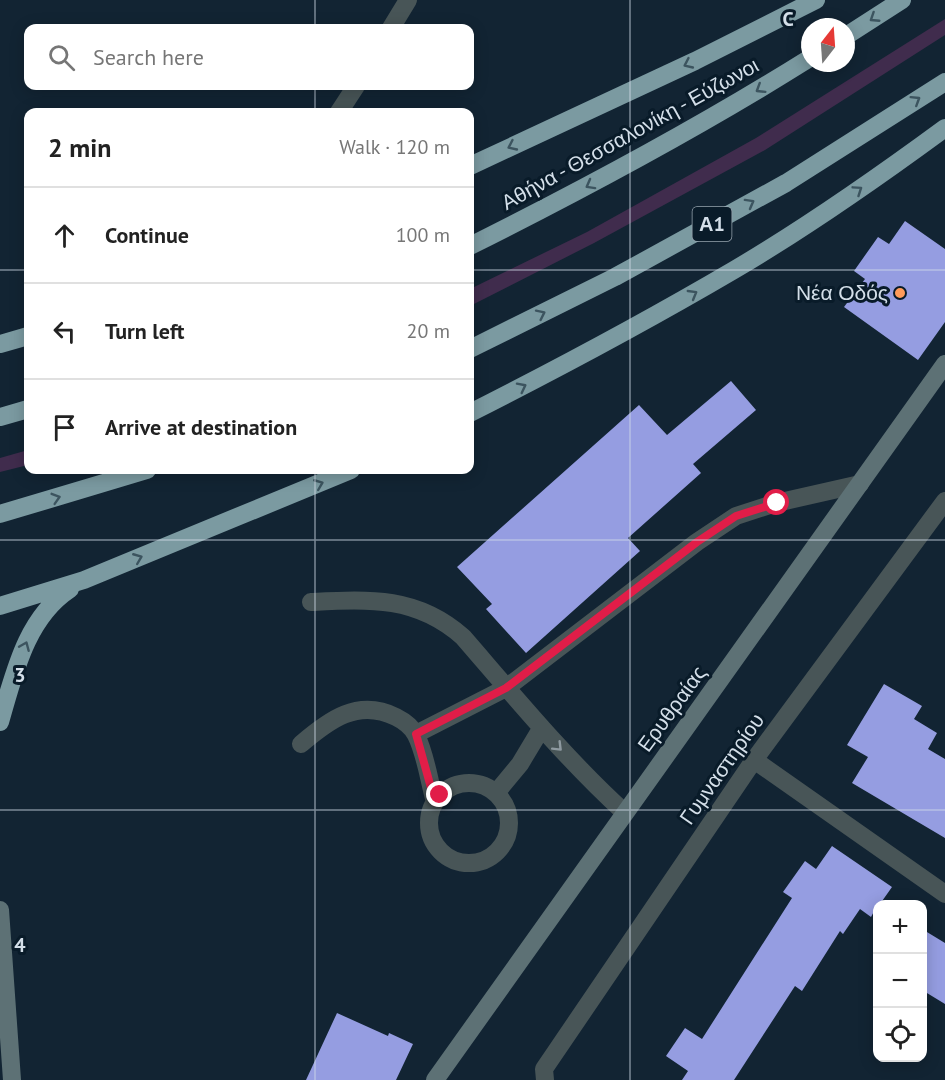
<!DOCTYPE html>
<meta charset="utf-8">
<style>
:root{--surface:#fff;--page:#f2f2f2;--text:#222;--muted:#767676;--line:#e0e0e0}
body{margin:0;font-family:"PT Sans",sans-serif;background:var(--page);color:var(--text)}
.controls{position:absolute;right:18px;bottom:18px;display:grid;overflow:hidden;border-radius:12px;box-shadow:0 3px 15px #0003}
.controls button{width:54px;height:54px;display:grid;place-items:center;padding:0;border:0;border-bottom:2px solid var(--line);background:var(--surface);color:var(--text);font:30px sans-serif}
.compass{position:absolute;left:801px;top:18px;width:54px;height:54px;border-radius:50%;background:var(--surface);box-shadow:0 3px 15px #0003;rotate:17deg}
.stop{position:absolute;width:18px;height:18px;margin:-14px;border:4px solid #e11d48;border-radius:50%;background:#fff}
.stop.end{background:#e11d48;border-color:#fff;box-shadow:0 2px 6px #0008}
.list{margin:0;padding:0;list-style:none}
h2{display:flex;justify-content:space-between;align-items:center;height:78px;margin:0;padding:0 24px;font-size:26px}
h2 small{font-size:20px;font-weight:400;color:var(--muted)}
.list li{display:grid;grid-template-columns:39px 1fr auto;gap:18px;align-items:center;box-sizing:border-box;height:96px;padding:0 24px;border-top:2px solid var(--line)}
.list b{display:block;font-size:22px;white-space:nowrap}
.list em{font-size:20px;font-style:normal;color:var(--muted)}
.icon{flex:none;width:33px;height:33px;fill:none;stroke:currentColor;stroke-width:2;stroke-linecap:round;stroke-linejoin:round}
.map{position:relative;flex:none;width:945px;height:1080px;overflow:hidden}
.search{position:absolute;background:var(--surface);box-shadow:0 3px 15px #0003;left:24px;top:24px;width:450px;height:66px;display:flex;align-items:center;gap:15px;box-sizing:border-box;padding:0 21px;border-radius:12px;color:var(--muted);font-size:22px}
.panel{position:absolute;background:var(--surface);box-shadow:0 3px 15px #0003;left:24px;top:108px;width:450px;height:366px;border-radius:12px}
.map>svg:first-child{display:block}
.green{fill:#402c4d}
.building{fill:#959de1}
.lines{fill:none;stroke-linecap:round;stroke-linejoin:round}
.service{stroke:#485557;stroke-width:18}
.minor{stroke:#485557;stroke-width:18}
.secondary{stroke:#5d7175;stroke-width:18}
.motorway{stroke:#7b9aa1;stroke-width:18}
.oneway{stroke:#3c545f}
.oneway2{stroke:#8e9aa0}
.route{stroke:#e11d48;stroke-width:8}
.grid{fill:none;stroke:#d4dfe9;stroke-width:1.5;stroke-opacity:0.55}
.poi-dot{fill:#ff9b5a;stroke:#091b29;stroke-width:2}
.labels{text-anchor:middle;stroke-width:6;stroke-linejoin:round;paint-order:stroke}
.shield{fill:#091b29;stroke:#97a4af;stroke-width:1.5}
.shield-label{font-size:20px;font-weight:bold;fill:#d4dfe9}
.street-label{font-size:21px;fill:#d4dfe9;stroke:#091b29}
.poi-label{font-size:21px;fill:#d4dfe9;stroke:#091b29;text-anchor:end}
.grid-label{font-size:20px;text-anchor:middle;font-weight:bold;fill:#d4dfe9;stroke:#091b29;stroke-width:6;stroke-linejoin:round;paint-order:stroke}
</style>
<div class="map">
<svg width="945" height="1080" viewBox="0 0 945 1080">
<rect width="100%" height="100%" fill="#122433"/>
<path class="green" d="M 945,19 L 945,35 L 765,150 L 594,243 L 470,306 L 470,289 L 587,232 L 756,138 Z
M 28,450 L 28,465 L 0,472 L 0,458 Z"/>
<path class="building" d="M 905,221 L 945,249 L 945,322 L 918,360 L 844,307 L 865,279 L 854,271 L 878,237 L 889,244 Z
M 731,381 L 756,410 L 693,464 L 701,473 L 628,538 L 640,551 L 526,653 L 486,609 L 492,604 L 457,567 L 639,405 L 667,435 Z
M 884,684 L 922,706 L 914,719 L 937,733 L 928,749 L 945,759 L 945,838 L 852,783 L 868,757 L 847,745 Z
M 832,846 L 892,887 L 880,904 L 878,904 L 871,917 L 860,909 L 843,934 L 840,931 L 802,991 L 795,986 L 734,1080 L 682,1080 L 688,1071 L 666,1056 L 685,1028 L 702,1039 L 792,898 L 783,892 L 805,861 L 816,869 Z
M 922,929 L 945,943 L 945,1004 L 922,990 Z
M 337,1013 L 388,1036 L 389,1033 L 413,1044 L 396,1080 L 306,1080 Z"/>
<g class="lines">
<path class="service" d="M 311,602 C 369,599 417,596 463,637 C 515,697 565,758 624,812
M 416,734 L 506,688 L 697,542 L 736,516 L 776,503 L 860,484
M 301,744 C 329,720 358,698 396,717 C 404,721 412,727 416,735 C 426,755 429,781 435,802
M429 823a40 40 0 1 1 80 0a40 40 0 1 1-80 0Z
M 496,793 L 520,764 L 541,729"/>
<path class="minor" d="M 391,28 L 408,0
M 339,112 L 356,86
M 754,760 L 945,894
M 545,1080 L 544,1069 L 754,760 L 945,501"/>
<path class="secondary" d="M 0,910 L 12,1080
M 435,1080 L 945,364"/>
<path class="motorway" d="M 846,36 L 902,0
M 470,166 L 695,61 L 816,0
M 470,246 C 586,188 700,127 810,58
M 0,344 L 28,336
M 470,349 L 615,277 L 786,183 L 945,82
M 470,413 C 559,368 647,321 734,270 C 807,227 877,178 945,128
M 0,417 L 28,409
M 0,514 L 147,470
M 0,606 L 84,580 L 351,470
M 0,722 C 14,674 26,618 70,589"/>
</g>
<defs><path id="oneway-chevron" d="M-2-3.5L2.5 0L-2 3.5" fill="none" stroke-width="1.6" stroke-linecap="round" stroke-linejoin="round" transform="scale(1.5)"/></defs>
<g class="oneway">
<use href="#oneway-chevron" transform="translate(874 18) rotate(147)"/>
<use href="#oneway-chevron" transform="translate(688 64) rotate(155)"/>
<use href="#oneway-chevron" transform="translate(760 89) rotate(148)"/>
<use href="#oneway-chevron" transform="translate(916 100) rotate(-32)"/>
<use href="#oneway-chevron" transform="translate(512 146) rotate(155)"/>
<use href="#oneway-chevron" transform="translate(590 185) rotate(151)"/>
<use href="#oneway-chevron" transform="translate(858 190) rotate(-34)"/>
<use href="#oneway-chevron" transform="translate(750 203) rotate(-29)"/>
<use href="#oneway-chevron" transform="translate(693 294) rotate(-30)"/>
<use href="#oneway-chevron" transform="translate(541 314) rotate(-26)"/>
<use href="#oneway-chevron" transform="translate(522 387) rotate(-27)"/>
<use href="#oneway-chevron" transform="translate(319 484) rotate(-22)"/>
<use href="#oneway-chevron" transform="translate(56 498) rotate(-17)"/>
<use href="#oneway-chevron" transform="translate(138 558) rotate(-22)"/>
<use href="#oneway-chevron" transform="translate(25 646) rotate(-67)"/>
</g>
<use class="oneway2" href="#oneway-chevron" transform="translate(558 747) rotate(45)"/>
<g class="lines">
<path class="route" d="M 440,795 L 435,802 L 416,734 L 506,688 L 697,542 L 736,516 L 777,503"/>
</g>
<path class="grid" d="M 315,0 L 315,28M 630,0 L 630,1080M 315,86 L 315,112M 0,270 L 28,270M 470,270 L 945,270M 315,470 L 315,1080M 0,540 L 945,540M 0,810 L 945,810"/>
<circle class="poi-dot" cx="900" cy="293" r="6"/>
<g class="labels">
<rect class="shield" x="692.5" y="207" width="39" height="34" rx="4.5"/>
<g class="shield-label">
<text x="712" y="231">Α1</text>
</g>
<g class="street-label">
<text transform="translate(630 134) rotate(-29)" y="7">Αθήνα - Θεσσαλονίκη - Εύζωνοι</text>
<text transform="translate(672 709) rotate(-54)" y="7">Ερυθραίας</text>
<text transform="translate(722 769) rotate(-55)" y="7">Γυμναστηρίου</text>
</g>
<g class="poi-label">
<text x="888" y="300">Νέα Οδός</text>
</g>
</g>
<g class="grid-label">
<text x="788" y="26">C</text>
<text x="20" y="682">3</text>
<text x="20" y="952">4</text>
</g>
</svg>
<div class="controls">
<button>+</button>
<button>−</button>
<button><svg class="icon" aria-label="locate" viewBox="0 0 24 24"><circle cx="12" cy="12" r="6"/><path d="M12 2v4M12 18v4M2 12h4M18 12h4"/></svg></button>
</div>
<svg class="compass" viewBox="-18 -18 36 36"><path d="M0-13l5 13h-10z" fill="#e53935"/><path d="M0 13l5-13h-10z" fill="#767676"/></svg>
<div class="stop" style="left:777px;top:503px"></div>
<div class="stop end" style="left:440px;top:795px"></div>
<div class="search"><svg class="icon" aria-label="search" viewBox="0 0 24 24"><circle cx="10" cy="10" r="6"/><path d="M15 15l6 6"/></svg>Search here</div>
<section class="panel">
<h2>2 min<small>Walk · 120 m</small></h2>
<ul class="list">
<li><svg class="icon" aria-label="ahead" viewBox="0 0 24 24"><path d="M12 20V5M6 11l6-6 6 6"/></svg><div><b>Continue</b></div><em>100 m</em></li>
<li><svg class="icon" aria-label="left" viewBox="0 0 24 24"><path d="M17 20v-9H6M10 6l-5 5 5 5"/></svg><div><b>Turn left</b></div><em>20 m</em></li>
<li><svg class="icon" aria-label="arrive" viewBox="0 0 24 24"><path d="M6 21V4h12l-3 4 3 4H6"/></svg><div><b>Arrive at destination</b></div></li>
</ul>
</section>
</div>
